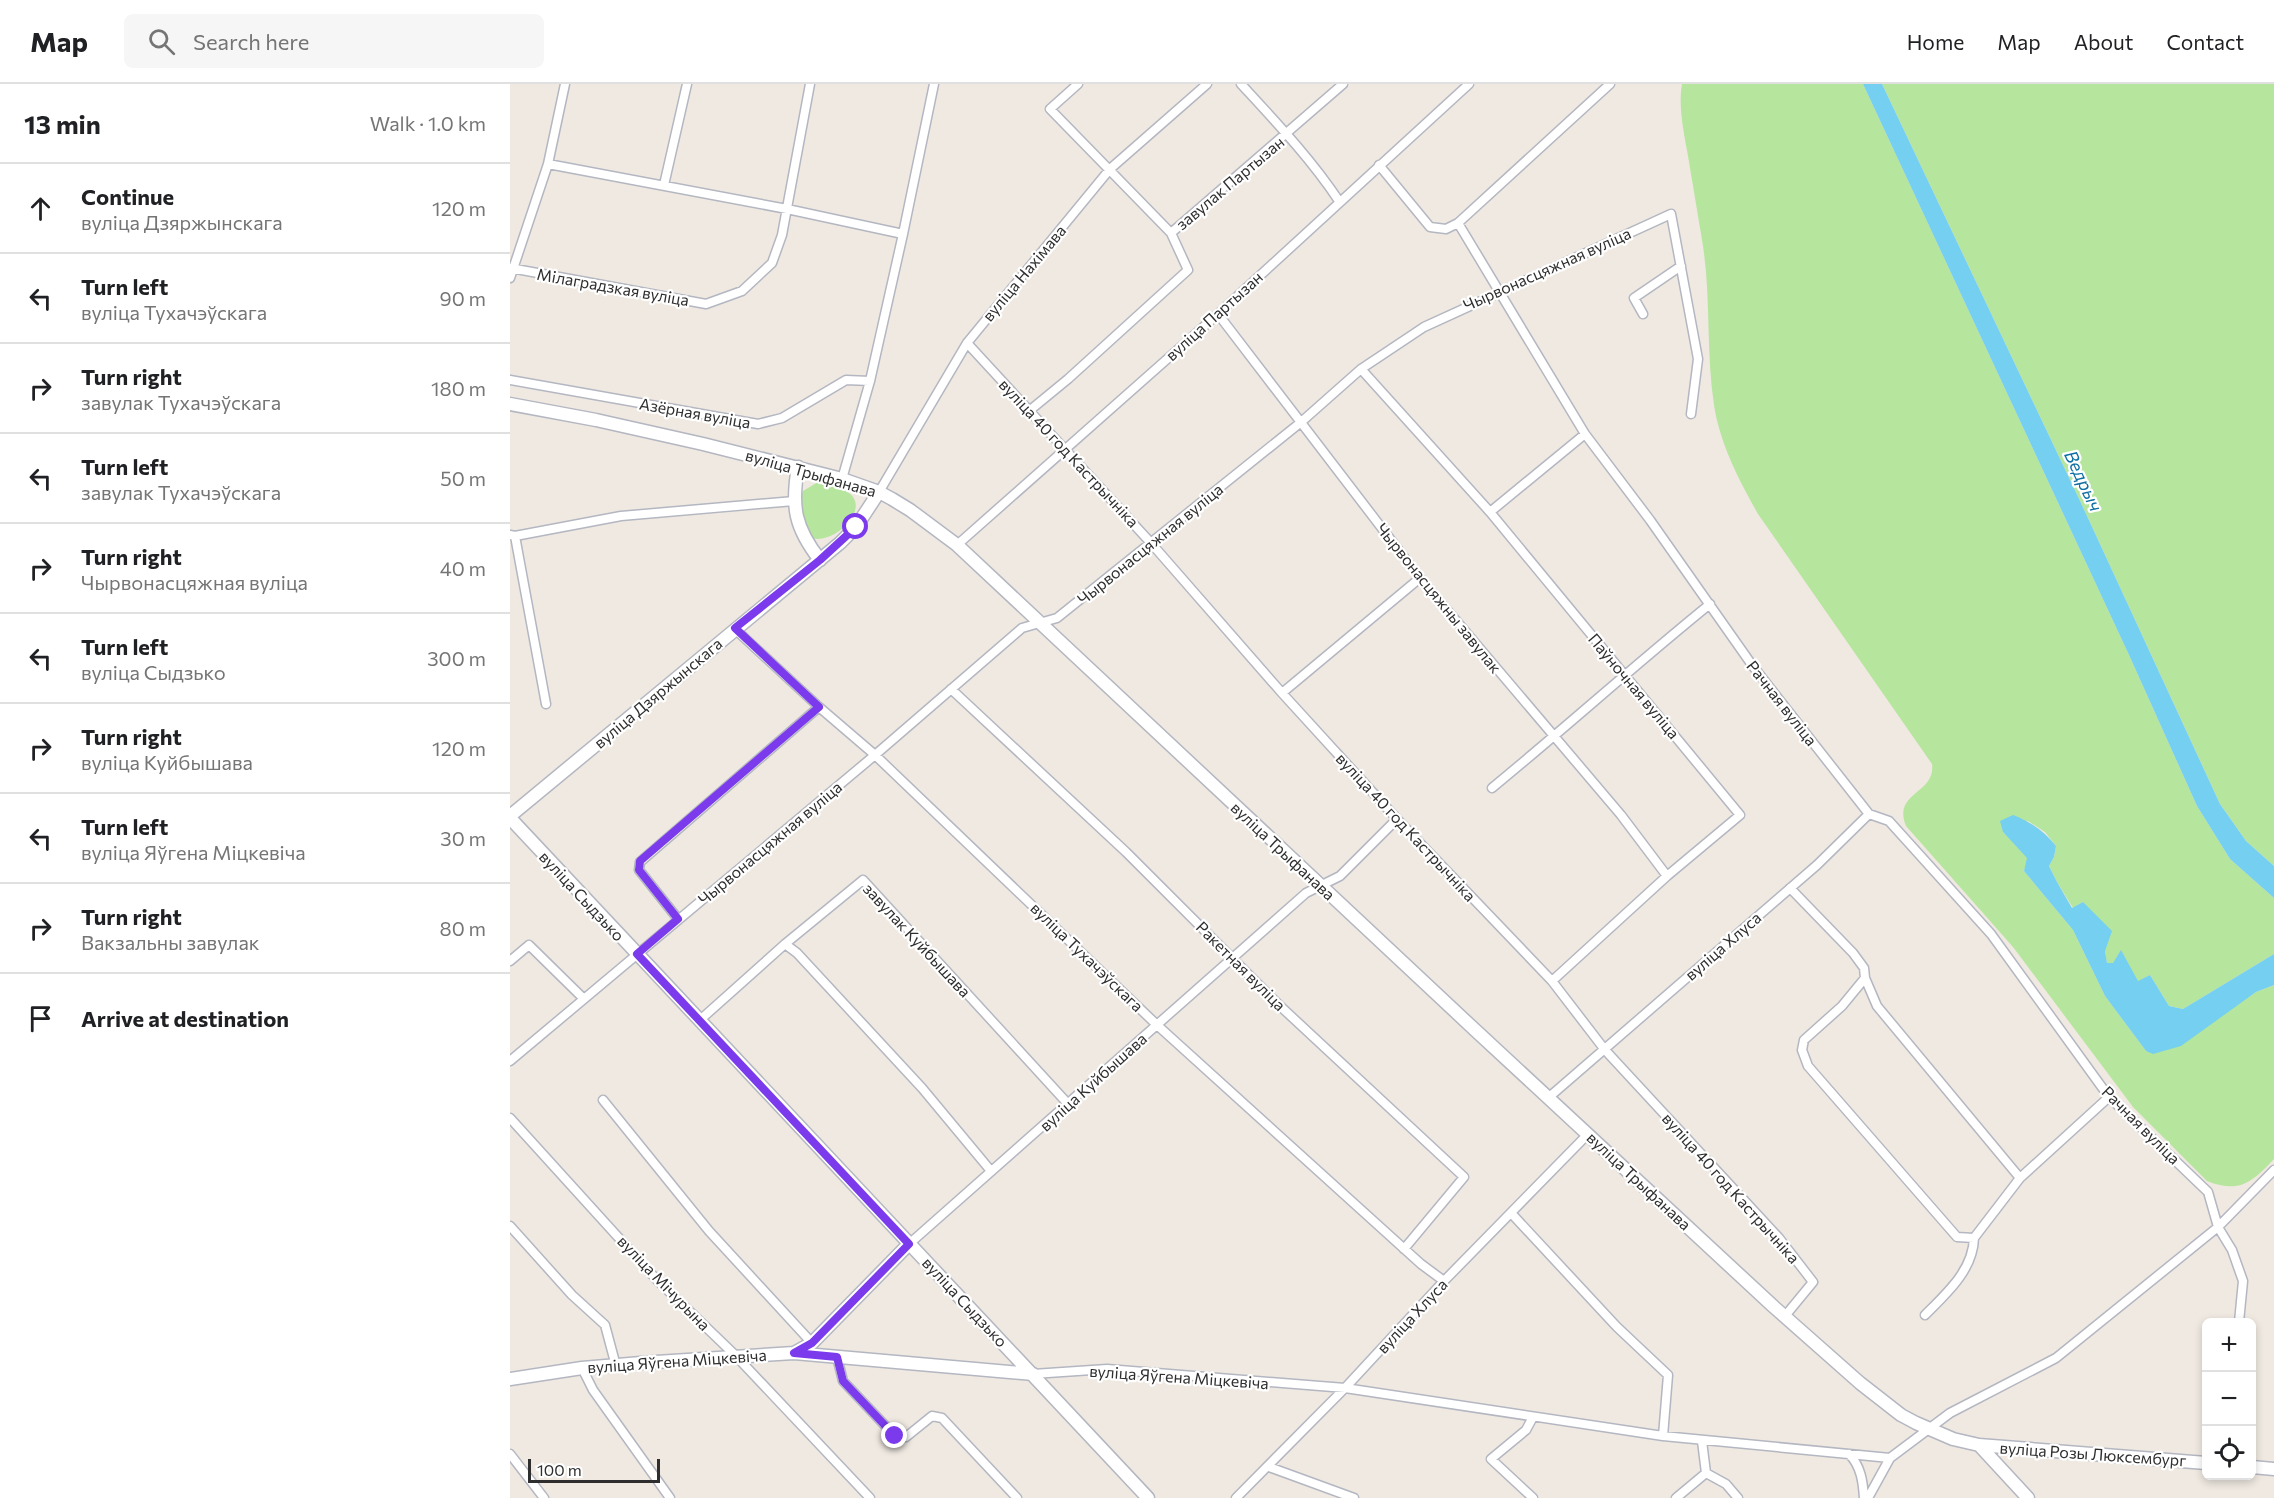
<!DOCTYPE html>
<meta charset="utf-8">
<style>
:root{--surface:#fff;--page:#f6f6f6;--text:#202124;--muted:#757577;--line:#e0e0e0}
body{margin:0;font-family:Commissioner,sans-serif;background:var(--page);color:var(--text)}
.controls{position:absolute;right:18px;bottom:18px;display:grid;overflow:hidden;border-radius:9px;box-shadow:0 3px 9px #0003}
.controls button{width:54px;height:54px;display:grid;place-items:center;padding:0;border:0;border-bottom:2px solid var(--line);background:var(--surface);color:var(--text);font:30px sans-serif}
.scale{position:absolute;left:18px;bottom:15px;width:132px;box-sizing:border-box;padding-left:6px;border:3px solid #2e2e2e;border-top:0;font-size:16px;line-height:21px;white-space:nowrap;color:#2e2e2e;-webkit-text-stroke:4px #fff;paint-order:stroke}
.stop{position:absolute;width:18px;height:18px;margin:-14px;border:4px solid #7c3aed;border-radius:50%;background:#fff}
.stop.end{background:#7c3aed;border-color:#fff;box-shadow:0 2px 6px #0008}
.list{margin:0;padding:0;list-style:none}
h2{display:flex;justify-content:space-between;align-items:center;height:78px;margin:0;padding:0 24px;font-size:26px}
h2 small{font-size:20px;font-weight:400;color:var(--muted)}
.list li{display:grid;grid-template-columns:39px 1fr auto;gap:18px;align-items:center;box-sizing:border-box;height:90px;padding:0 24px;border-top:2px solid var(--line)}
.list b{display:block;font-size:22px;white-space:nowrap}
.list p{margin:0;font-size:20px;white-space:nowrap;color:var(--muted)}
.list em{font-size:20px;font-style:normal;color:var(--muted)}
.icon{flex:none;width:33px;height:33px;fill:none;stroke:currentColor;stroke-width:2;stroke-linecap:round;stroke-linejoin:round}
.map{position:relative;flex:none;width:1764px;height:1414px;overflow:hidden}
header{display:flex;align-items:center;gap:36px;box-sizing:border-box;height:84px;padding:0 30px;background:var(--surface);border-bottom:2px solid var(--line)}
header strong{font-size:28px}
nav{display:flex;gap:33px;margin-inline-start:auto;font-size:21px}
.search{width:420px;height:54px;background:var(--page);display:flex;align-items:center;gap:15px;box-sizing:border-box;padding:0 21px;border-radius:9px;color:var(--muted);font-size:22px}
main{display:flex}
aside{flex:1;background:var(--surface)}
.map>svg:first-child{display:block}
.green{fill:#b6e59e}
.water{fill:#75cff0}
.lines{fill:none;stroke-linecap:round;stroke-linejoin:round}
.street-casing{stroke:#b4b7c1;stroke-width:11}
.secondary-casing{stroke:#b4b7c1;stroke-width:15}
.street{stroke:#fff;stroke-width:8}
.secondary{stroke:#fff;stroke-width:12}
.route{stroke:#7c3aed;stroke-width:8}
.labels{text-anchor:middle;stroke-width:4.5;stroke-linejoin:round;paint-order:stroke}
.street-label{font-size:16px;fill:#2e2e2e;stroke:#fff}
.water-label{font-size:18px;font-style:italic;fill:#0d6fa3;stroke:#fff}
</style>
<header>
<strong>Map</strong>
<div class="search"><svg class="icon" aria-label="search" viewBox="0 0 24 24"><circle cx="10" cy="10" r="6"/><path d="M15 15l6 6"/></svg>Search here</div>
<nav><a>Home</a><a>Map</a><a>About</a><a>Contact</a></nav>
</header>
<main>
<aside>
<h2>13 min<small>Walk · 1.0 km</small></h2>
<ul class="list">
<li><svg class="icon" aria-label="ahead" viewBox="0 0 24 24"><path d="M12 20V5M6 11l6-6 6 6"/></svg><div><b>Continue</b><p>вуліца Дзяржынскага</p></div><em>120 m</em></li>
<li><svg class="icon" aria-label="left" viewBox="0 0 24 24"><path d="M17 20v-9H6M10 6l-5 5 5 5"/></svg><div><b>Turn left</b><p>вуліца Тухачэўскага</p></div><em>90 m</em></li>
<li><svg class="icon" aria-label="right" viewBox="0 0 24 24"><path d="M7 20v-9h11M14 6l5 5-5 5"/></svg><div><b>Turn right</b><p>завулак Тухачэўскага</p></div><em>180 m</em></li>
<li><svg class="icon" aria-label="left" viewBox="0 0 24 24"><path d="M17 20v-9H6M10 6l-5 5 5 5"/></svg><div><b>Turn left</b><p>завулак Тухачэўскага</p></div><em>50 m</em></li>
<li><svg class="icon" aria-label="right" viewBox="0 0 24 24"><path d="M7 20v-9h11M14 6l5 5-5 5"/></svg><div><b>Turn right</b><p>Чырвонасцяжная вуліца</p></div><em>40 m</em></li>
<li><svg class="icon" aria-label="left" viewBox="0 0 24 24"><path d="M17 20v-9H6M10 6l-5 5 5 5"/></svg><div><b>Turn left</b><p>вуліца Сыдзько</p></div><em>300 m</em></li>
<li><svg class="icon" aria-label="right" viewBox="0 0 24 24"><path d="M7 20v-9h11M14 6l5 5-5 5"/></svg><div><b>Turn right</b><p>вуліца Куйбышава</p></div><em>120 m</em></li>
<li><svg class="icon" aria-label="left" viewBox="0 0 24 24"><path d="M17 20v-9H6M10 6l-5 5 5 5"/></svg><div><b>Turn left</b><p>вуліца Яўгена Міцкевіча</p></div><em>30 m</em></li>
<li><svg class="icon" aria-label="right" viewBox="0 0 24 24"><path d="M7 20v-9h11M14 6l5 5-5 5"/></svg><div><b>Turn right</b><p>Вакзальны завулак</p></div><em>80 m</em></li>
<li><svg class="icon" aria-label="arrive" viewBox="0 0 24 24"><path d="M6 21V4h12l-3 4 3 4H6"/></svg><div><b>Arrive at destination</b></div></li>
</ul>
</aside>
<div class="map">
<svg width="1764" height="1414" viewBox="0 0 1764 1414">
<rect width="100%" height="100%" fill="#efe9e1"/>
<path class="green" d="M 1172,0 L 1353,0 L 1619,571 L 1687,722 L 1720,775 L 1764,814 L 1764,870 L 1673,925 L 1659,922 L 1640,891 L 1628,898 L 1611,867 L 1603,880 L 1597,880 L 1595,867 L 1573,818 L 1563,824 L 1547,798 L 1539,782 L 1544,773 L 1546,762 L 1535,748 L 1518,737 L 1493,748 L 1518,774 L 1514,787 L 1563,846 L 1595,912 L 1636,967 L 1718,927 L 1746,908 L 1764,901 L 1764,1075 C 1742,1098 1730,1110 1697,1097 L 1623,1023 L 1503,863 L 1396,742 C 1382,708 1426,710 1422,680 L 1248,430 C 1229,396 1210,360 1204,321 C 1196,268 1201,215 1193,162 C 1188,132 1183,102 1178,72 C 1174,49 1168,23 1172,0 Z
M 1372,0 L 1764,0 L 1764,782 L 1736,757 L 1710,720 L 1571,419 Z
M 308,398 C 317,401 331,403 339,409 C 362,426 321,464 298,453 C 291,440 287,421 293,407 Z"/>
<path class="water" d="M 1353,0 L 1372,0 L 1571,419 L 1710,720 L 1736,757 L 1764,782 L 1764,814 L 1720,775 L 1687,722 L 1619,571 Z
M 1503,731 C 1521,738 1534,747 1546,762 L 1544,773 L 1539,782 L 1547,798 L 1562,824 L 1573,818 L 1602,847 L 1595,867 L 1597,879 L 1603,879 L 1611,866 L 1628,897 L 1640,891 L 1659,922 L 1673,925 L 1764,870 L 1764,901 L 1746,908 L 1671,962 L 1643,970 L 1636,967 L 1595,912 L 1563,846 L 1514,787 L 1517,774 L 1493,748 L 1490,737 Z"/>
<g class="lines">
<defs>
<path id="street" d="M 731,0 C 766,38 801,75 829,117
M 38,80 L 277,125 L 393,150
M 869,81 L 920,143 L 936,145 L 948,139 L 1075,350 L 1140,436 L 1242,581 L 1359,730 L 1379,737 L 1481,850 L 1599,1013 L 1698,1108 L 1708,1143 L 1722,1166 L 1733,1197 L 1729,1238
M 154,101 L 177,0
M 948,139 L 1100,0
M 661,149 L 833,0
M 0,184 L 196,220 L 232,207 L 262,179 L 272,151 L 300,0
M 0,194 L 38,80 L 55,0
M 708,230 L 910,494 L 1111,731 L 1157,792
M 1133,230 L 1124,214 L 1171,182
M 457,259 L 641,459 L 772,609 L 887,735 L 1042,897 L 1095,966 L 1269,1154 L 1303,1198 L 1275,1232
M 851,285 L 980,428 L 1230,731 L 1157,792 L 1042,897
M 0,296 L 248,340 L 272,334 L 336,296 L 360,297
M 519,327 L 558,295 L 678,186 L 661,149 L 540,25 L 568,0
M 332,395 L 360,297 L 393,150 L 424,0
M 369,408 L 457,259 L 600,85 L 697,0
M 980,428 L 1075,350
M 0,451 L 5,452 L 111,432 L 284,417
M 5,452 L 36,620
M 447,461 L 708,230 L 959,0
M 225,545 L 309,623 L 365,671 L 647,941 L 911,1180 L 934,1197
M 441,605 L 616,768 L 769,921 L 954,1093 L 894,1165
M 772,609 L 910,494
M 982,704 C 1055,644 1126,580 1200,520
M 1280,804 L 1343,869 L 1354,884 L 1355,894 L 1367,922 L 1510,1094
M 168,835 L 129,786 L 130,778 L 309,623
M 275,860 L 287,869 L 412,1004 L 481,1087
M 0,877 L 19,861 L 74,915
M 1355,894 L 1332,922 L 1294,956 L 1292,966 L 1298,982 L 1447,1153 L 1464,1154 L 1510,1094 L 1599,1013
M 190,936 L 275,860 L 353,796 L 559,1021
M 0,977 L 365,671 L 512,544 L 547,534 L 790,339 L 851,285 L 914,243 L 1161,130 L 1188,275 L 1181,330
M 1038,1014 L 1307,781 L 1359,730
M 93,1016 L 199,1147 L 302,1259
M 0,1034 L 147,1196 L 225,1271 L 360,1414
M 1001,1129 L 1107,1243 L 1158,1291 L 1153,1352
M 0,1142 L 62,1211 L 95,1241 L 106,1282
M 399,1160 L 796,809 L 830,792 L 887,735
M 1415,1231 C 1437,1209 1463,1186 1464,1154
M 327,1273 L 333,1297 L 385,1352 L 396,1353 L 422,1332 L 432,1334 L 507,1414
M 72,1284 L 83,1306 L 160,1414
M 523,1290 L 597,1285 L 835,1304 L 1153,1352 L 1380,1374
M 1192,1357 L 1196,1389 L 1216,1400 L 1228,1414
M 0,1370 L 34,1414
M 1339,1370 C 1351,1382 1353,1398 1354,1414
M 759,1383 L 844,1414
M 726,1414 L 835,1304 L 934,1197 L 1078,1050
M 1023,1414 L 981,1375 L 1016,1346 L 1023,1333
M 1166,1414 L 1196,1389
M 1358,1414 L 1380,1374 L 1440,1329 L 1546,1274 L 1708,1143 L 1764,1086"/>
<path id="secondary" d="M 0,320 L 86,336 L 193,360 L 332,395 L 369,408 L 382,415 L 400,426 L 447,461 L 964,945 L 1264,1223 L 1350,1299 L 1391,1331 L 1406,1339 L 1443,1355 L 1469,1361 L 1696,1379
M 288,383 C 281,423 285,444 310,476
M 0,732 L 330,459 L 346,443 L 369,408
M 0,734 L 638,1414
M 284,1269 L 302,1259 L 399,1160
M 0,1295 L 72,1284 L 131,1279 L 284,1269 L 523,1290
M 1469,1361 L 1518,1414
M 1742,1383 L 1764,1385"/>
</defs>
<use href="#street" class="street-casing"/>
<use href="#secondary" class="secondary-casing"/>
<use href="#street" class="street"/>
<use href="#secondary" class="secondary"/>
</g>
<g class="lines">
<path class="route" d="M 346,443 L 310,476 L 225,544 L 309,623 L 130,777 L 129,786 L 168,835 L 127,870 L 399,1160 L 302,1259 L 284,1269 L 327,1273 L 333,1297 L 385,1352"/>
</g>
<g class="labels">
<g class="street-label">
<text transform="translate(720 99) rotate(-40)" y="6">завулак Партызан</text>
<text transform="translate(1037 185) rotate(-24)" y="6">Чырвонасцяжная вуліца</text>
<text transform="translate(514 189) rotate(-50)" y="6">вуліца Нахімава</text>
<text transform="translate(103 203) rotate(10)" y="6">Мілаградзкая вуліца</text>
<text transform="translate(704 232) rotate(-42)" y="6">вуліца Партызан</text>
<text transform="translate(185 329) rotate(10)" y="6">Азёрная вуліца</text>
<text transform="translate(559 369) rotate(47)" y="6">вуліца 40 год Кастрычніка</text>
<text transform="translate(301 389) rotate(16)" y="6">вуліца Трыфанава</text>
<text transform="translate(640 460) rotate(-39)" y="6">Чырвонасцяжная вуліца</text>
<text transform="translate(929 514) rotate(51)" y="6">Чырвонасцяжны завулак</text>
<text transform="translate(1124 602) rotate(50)" y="6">Паўночная вуліца</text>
<text transform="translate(148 609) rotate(-40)" y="6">вуліца Дзяржынскага</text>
<text transform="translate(1272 619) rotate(52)" y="6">Рачная вуліца</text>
<text transform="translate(896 743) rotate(47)" y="6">вуліца 40 год Кастрычніка</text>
<text transform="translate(260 759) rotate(-40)" y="6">Чырвонасцяжная вуліца</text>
<text transform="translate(773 767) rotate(43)" y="6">вуліца Трыфанава</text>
<text transform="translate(72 812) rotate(47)" y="6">вуліца Сыдзько</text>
<text transform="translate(407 856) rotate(47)" y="6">завулак Куйбышава</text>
<text transform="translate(1213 862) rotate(-41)" y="6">вуліца Хлуса</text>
<text transform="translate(577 873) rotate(44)" y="6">вуліца Тухачэўскага</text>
<text transform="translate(731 882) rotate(45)" y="6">Ракетная вуліца</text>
<text transform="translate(583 998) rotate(-42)" y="6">вуліца Куйбышава</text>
<text transform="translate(1631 1041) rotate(45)" y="6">Рачная вуліца</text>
<text transform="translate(1129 1097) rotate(43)" y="6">вуліца Трыфанава</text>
<text transform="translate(1221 1104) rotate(48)" y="6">вуліца 40 год Кастрычніка</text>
<text transform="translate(154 1199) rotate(46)" y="6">вуліца Мічурына</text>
<text transform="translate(455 1218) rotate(47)" y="6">вуліца Сыдзько</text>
<text transform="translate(902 1232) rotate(-47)" y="6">вуліца Хлуса</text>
<text transform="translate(167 1277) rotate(-4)" y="6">вуліца Яўгена Міцкевіча</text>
<text transform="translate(669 1293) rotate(4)" y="6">вуліца Яўгена Міцкевіча</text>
<text transform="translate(1583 1370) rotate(4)" y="6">вуліца Розы Люксембург</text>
</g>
<g class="water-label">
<text transform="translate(1573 397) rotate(65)" y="6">Ведрыч</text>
</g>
</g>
</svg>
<div class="controls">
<button>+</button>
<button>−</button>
<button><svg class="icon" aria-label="locate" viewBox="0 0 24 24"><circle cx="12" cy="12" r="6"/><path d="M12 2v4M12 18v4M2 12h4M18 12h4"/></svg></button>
</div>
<div class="scale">100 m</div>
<div class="stop" style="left:346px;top:443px"></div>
<div class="stop end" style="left:385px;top:1352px"></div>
</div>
</main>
